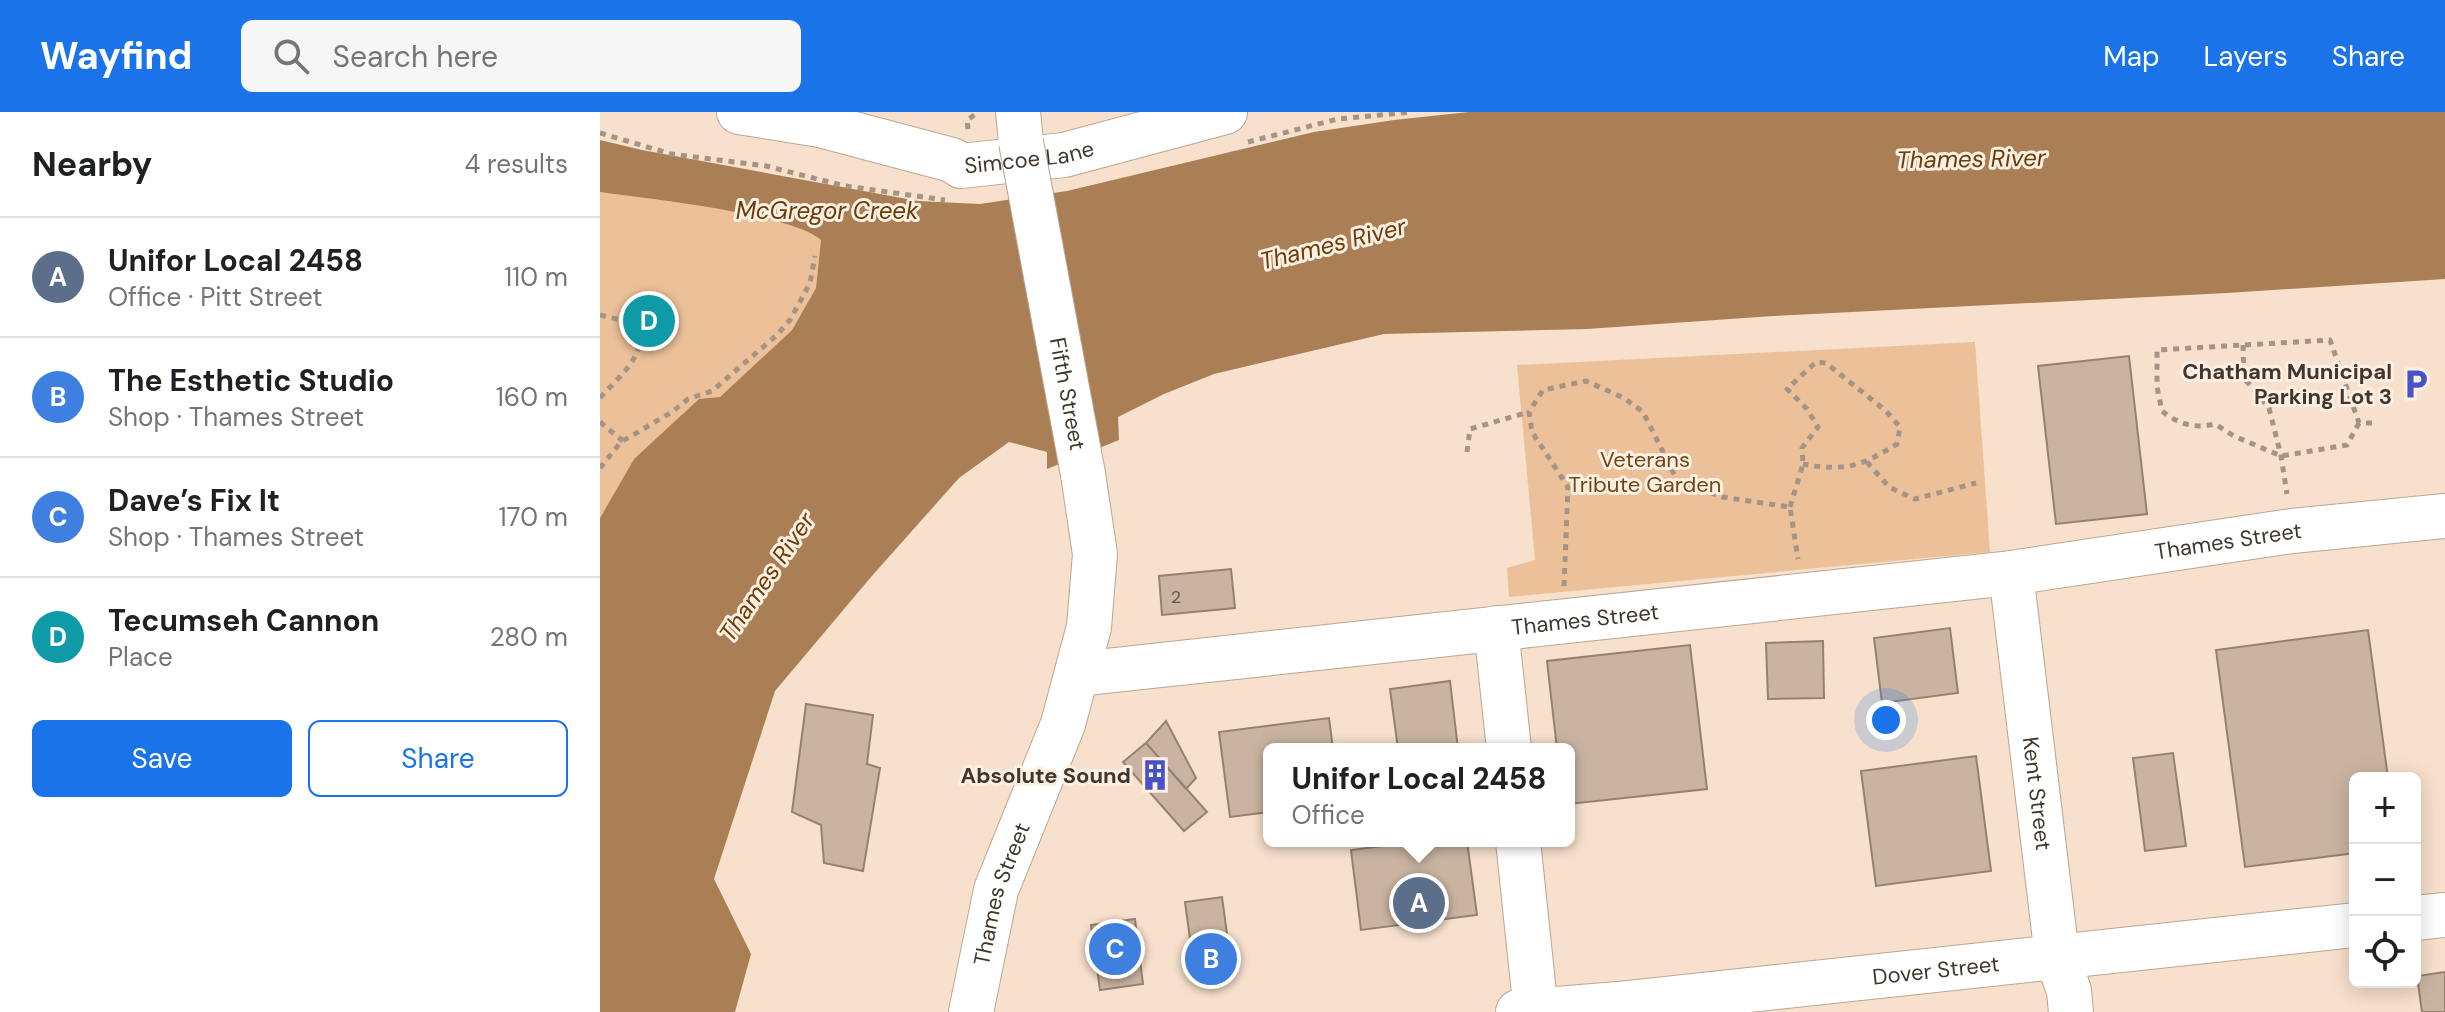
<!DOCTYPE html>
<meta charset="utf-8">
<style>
:root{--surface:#fff;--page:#f6f6f6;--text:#202124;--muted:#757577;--line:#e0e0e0;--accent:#1a73e8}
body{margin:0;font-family:"DM Sans",sans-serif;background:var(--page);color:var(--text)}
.controls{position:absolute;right:24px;bottom:24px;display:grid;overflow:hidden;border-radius:12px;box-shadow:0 4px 20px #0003}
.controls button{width:72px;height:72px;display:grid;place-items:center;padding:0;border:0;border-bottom:2px solid var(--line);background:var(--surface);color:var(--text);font:40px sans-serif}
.you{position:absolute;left:1286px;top:608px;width:28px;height:28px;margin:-20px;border:6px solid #fff;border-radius:50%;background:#1a73e8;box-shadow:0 0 0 12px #1a73e833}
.badge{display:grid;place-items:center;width:52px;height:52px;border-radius:50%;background:var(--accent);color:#fff;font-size:26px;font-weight:700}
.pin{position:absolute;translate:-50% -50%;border:4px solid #fff;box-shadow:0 2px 8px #0006}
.popup{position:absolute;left:663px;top:631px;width:312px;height:104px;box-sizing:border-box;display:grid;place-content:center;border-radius:12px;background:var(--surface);filter:drop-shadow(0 2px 6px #0005);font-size:26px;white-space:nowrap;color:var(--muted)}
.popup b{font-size:30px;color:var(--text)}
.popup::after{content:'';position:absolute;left:50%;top:100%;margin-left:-16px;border:16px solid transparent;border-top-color:var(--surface)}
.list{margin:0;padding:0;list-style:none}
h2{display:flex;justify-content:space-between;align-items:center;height:104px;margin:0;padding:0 32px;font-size:34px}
h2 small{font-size:26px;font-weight:400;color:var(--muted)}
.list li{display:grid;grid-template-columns:52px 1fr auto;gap:24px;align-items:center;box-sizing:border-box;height:120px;padding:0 32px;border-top:2px solid var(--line)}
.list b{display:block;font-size:30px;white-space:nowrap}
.list p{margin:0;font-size:26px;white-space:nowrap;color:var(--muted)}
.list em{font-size:26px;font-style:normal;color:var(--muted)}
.actions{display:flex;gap:16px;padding:24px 32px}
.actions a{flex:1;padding:18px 0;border:2px solid var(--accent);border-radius:12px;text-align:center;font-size:28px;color:var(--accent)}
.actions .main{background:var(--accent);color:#fff}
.icon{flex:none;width:44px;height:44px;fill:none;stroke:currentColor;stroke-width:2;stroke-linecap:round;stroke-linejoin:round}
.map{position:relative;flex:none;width:1845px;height:900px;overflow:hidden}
header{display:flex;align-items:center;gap:48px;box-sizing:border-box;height:112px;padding:0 40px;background:var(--accent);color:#fff}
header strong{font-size:38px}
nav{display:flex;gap:44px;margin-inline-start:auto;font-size:28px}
.search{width:560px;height:72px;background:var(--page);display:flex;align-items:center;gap:20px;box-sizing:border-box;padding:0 28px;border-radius:12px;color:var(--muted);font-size:30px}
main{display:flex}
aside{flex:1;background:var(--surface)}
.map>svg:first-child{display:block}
.green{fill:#ecc19a}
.water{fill:#aa7f55}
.building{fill:#cab4a1;stroke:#95816e;stroke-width:2}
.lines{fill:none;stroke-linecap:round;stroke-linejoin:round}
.minor-casing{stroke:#bba692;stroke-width:46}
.path{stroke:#a59485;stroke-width:5;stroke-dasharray:6 6;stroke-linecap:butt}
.minor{stroke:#fff;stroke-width:44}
.minor-bridge-casing{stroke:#bba692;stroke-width:46;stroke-linecap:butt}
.minor-bridge{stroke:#fff;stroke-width:44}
.labels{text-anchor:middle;stroke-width:6;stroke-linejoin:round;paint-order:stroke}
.number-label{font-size:18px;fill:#62564c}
.street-label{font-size:22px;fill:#40372f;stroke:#fdf0e3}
.poi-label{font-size:22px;font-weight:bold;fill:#40372f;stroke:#fdf0e3;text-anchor:end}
.park-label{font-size:22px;fill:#724615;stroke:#fdf0e3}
.water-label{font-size:24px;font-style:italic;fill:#693e09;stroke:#fdf0e3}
</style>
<header>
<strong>Wayfind</strong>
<div class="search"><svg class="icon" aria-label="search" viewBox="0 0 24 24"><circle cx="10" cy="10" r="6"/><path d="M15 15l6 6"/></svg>Search here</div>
<nav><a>Map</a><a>Layers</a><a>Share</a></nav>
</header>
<main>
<aside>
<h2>Nearby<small>4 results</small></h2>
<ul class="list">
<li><span class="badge" style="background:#5c6f8a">A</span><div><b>Unifor Local 2458</b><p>Office · Pitt Street</p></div><em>110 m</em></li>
<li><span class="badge" style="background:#3f7fe0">B</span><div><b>The Esthetic Studio</b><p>Shop · Thames Street</p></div><em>160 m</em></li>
<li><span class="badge" style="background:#3f7fe0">C</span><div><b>Dave’s Fix It</b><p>Shop · Thames Street</p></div><em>170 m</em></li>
<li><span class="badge" style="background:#0f9aa8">D</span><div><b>Tecumseh Cannon</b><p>Place</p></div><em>280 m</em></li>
</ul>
<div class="actions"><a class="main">Save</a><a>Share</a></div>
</aside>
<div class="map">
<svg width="1845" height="900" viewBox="0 0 1845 900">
<rect width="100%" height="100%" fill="#f7e0cc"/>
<path class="green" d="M 0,80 C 47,87 190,101 221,128 L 216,176 L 192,218 L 120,285 L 34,347 L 0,406 Z
M 1375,230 L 1390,440 L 909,485 L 907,456 L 935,448 L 917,253 Z"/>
<path class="water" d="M 869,0 L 1845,0 L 1845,167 L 1627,181 L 1173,204 L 987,217 L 784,222 L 614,262 L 564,282 L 518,305 L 519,328 L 447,357 L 447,340 L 409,330 L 359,366 L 271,465 L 175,579 L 114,767 L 151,842 L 135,900 L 0,900 L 0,406 L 34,347 L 99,287 L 120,285 L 192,218 L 216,176 L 221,128 C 189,101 47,87 0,80 L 0,28 L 42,38 L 318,89 L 380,92 L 467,79 L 714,20 L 794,8 Z"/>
<path class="building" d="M 1529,244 L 1547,402 L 1456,412 L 1438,254 Z
M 631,457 L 635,496 L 562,503 L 559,464 Z
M 1350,516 L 1358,581 L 1282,591 L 1274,526 Z
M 1768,518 L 1788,666 L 1755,666 L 1755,741 L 1645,755 L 1616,538 Z
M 1223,529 L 1224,586 L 1168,587 L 1166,531 Z
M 1090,533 L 1107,677 L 969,692 L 969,637 L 957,637 L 947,549 Z
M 850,569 L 858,637 L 798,637 L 790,577 Z
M 206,592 L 273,603 L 267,652 L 280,656 L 263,759 L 224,751 L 221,713 L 192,700 Z
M 729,606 L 733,637 L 669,637 L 669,700 L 630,705 L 619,620 Z
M 566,609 L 596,666 L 586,677 L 546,631 Z
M 546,631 L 607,700 L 584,719 L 523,650 Z
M 1573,641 L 1586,734 L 1545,739 L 1533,646 Z
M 1376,644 L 1391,759 L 1276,774 L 1261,659 Z
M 821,729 L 867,729 L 877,803 L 761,818 L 751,738 Z
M 622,785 L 632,859 L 595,864 L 585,790 Z
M 535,807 L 543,872 L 500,878 L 491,813 Z
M 1845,860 L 1845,900 L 1822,900 L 1817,864 Z"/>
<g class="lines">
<defs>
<g id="minor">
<path id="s1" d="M 139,0 L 220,13 L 352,48 L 361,54 L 464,43 L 625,0"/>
<path d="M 418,0 L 421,30"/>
<path id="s2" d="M 1411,461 L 1457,844 L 1469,879 L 1471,900"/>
<path d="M 896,516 L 909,637"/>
<path id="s3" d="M 478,562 L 1411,461 L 1692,419 L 1845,404"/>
<path d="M 918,729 L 936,900"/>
<path d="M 1815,806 L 1845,803"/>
<path id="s4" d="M 371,900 L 396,778 L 463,612 L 489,515 L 495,442 L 483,362"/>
<path id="s5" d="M 918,900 L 1018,892 L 1755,813"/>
</g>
</defs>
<use href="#minor" class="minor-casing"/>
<path class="path" d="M 368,17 L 367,8 L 379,0
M 0,21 L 71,42 L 166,54 L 245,74 L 345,88
M 648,30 L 738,7 L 812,0
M 0,203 L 37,212 C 50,242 18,265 0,286
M 1643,233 L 1644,266 L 1669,296 L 1681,344 L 1687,382
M 0,310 L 23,329
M 1759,311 L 1747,333 L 1681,344 L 1634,324 L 1615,312 C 1595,317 1578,312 1562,299 L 1557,275 L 1557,238 L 1730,228 L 1759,311 L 1773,311
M 867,340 L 870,317 L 929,300
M 1267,350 L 1289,375 L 1315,387 L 1376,371
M 0,356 L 21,330 L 72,300 L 88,287 L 112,279 L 177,223 L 190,208 L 210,171 L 215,144
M 1190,395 L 1203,352 L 1202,336 L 1218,315 L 1207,297 L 1187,277 L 1216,250 L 1226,251 L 1286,299 L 1300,315 L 1297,332 C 1261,354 1246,360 1203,352
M 964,474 L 968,375 L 932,320 L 929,300 L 943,278 L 986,269 L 1024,286 L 1043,300 L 1077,368 L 1122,385 L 1190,395 L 1198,447"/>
<use href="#minor" class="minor"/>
<defs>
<g id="minor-bridge">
<path id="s6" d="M 421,30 L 483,362"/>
</g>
</defs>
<use href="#minor-bridge" class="minor-bridge-casing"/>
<use href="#minor-bridge" class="minor-bridge"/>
</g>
<defs>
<symbol id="parking-bare" viewBox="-9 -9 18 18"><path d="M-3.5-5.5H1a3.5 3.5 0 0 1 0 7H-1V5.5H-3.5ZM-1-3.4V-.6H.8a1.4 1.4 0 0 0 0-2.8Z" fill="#4752c7" stroke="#fdf0e3" stroke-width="2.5" paint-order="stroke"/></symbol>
<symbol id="building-bare" viewBox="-9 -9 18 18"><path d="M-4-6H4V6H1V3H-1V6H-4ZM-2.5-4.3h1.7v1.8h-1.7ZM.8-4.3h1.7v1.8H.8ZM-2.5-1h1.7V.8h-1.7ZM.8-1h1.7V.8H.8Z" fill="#4752c7" stroke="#fdf0e3" stroke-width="2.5" paint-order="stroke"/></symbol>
</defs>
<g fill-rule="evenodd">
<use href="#parking-bare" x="1794" y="250" width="44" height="44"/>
<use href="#building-bare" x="533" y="641" width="44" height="44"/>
</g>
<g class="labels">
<g class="number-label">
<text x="576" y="491">2</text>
</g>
<g class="street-label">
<text dy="8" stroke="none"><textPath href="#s1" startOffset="298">Simcoe Lane</textPath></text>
<text dy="8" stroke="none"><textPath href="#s6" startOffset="256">Fifth Street</textPath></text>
<text dy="8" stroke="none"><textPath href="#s3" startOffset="1158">Thames Street</textPath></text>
<text dy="8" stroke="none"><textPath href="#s3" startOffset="510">Thames Street</textPath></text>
<text dy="8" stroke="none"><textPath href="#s2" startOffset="222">Kent Street</textPath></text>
<text dy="8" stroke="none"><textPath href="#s4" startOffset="122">Thames Street</textPath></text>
<text dy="8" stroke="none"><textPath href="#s5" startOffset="420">Dover Street</textPath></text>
</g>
<g class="poi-label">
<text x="1792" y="267">Chatham Municipal<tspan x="1792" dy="25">Parking Lot 3</tspan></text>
<text x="531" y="671">Absolute Sound</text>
</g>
<g class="park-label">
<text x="1045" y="355">Veterans<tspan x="1045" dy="25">Tribute Garden</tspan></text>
</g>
<g class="water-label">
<text transform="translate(1371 47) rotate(-1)" y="8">Thames River</text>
<text x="227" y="107">McGregor Creek</text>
<text transform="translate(733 132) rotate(-14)" y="8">Thames River</text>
<text transform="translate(167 465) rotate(-56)" y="8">Thames River</text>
</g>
</g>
</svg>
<div class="controls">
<button>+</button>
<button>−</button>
<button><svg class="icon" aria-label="locate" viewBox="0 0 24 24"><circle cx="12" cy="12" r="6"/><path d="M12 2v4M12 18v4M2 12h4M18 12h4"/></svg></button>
</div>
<div class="you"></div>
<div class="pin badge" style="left:819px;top:791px;background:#5c6f8a">A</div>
<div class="popup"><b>Unifor Local 2458</b>Office</div>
<div class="pin badge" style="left:611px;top:847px;background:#3f7fe0">B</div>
<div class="pin badge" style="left:515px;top:837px;background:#3f7fe0">C</div>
<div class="pin badge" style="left:49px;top:209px;background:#0f9aa8">D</div>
</div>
</main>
